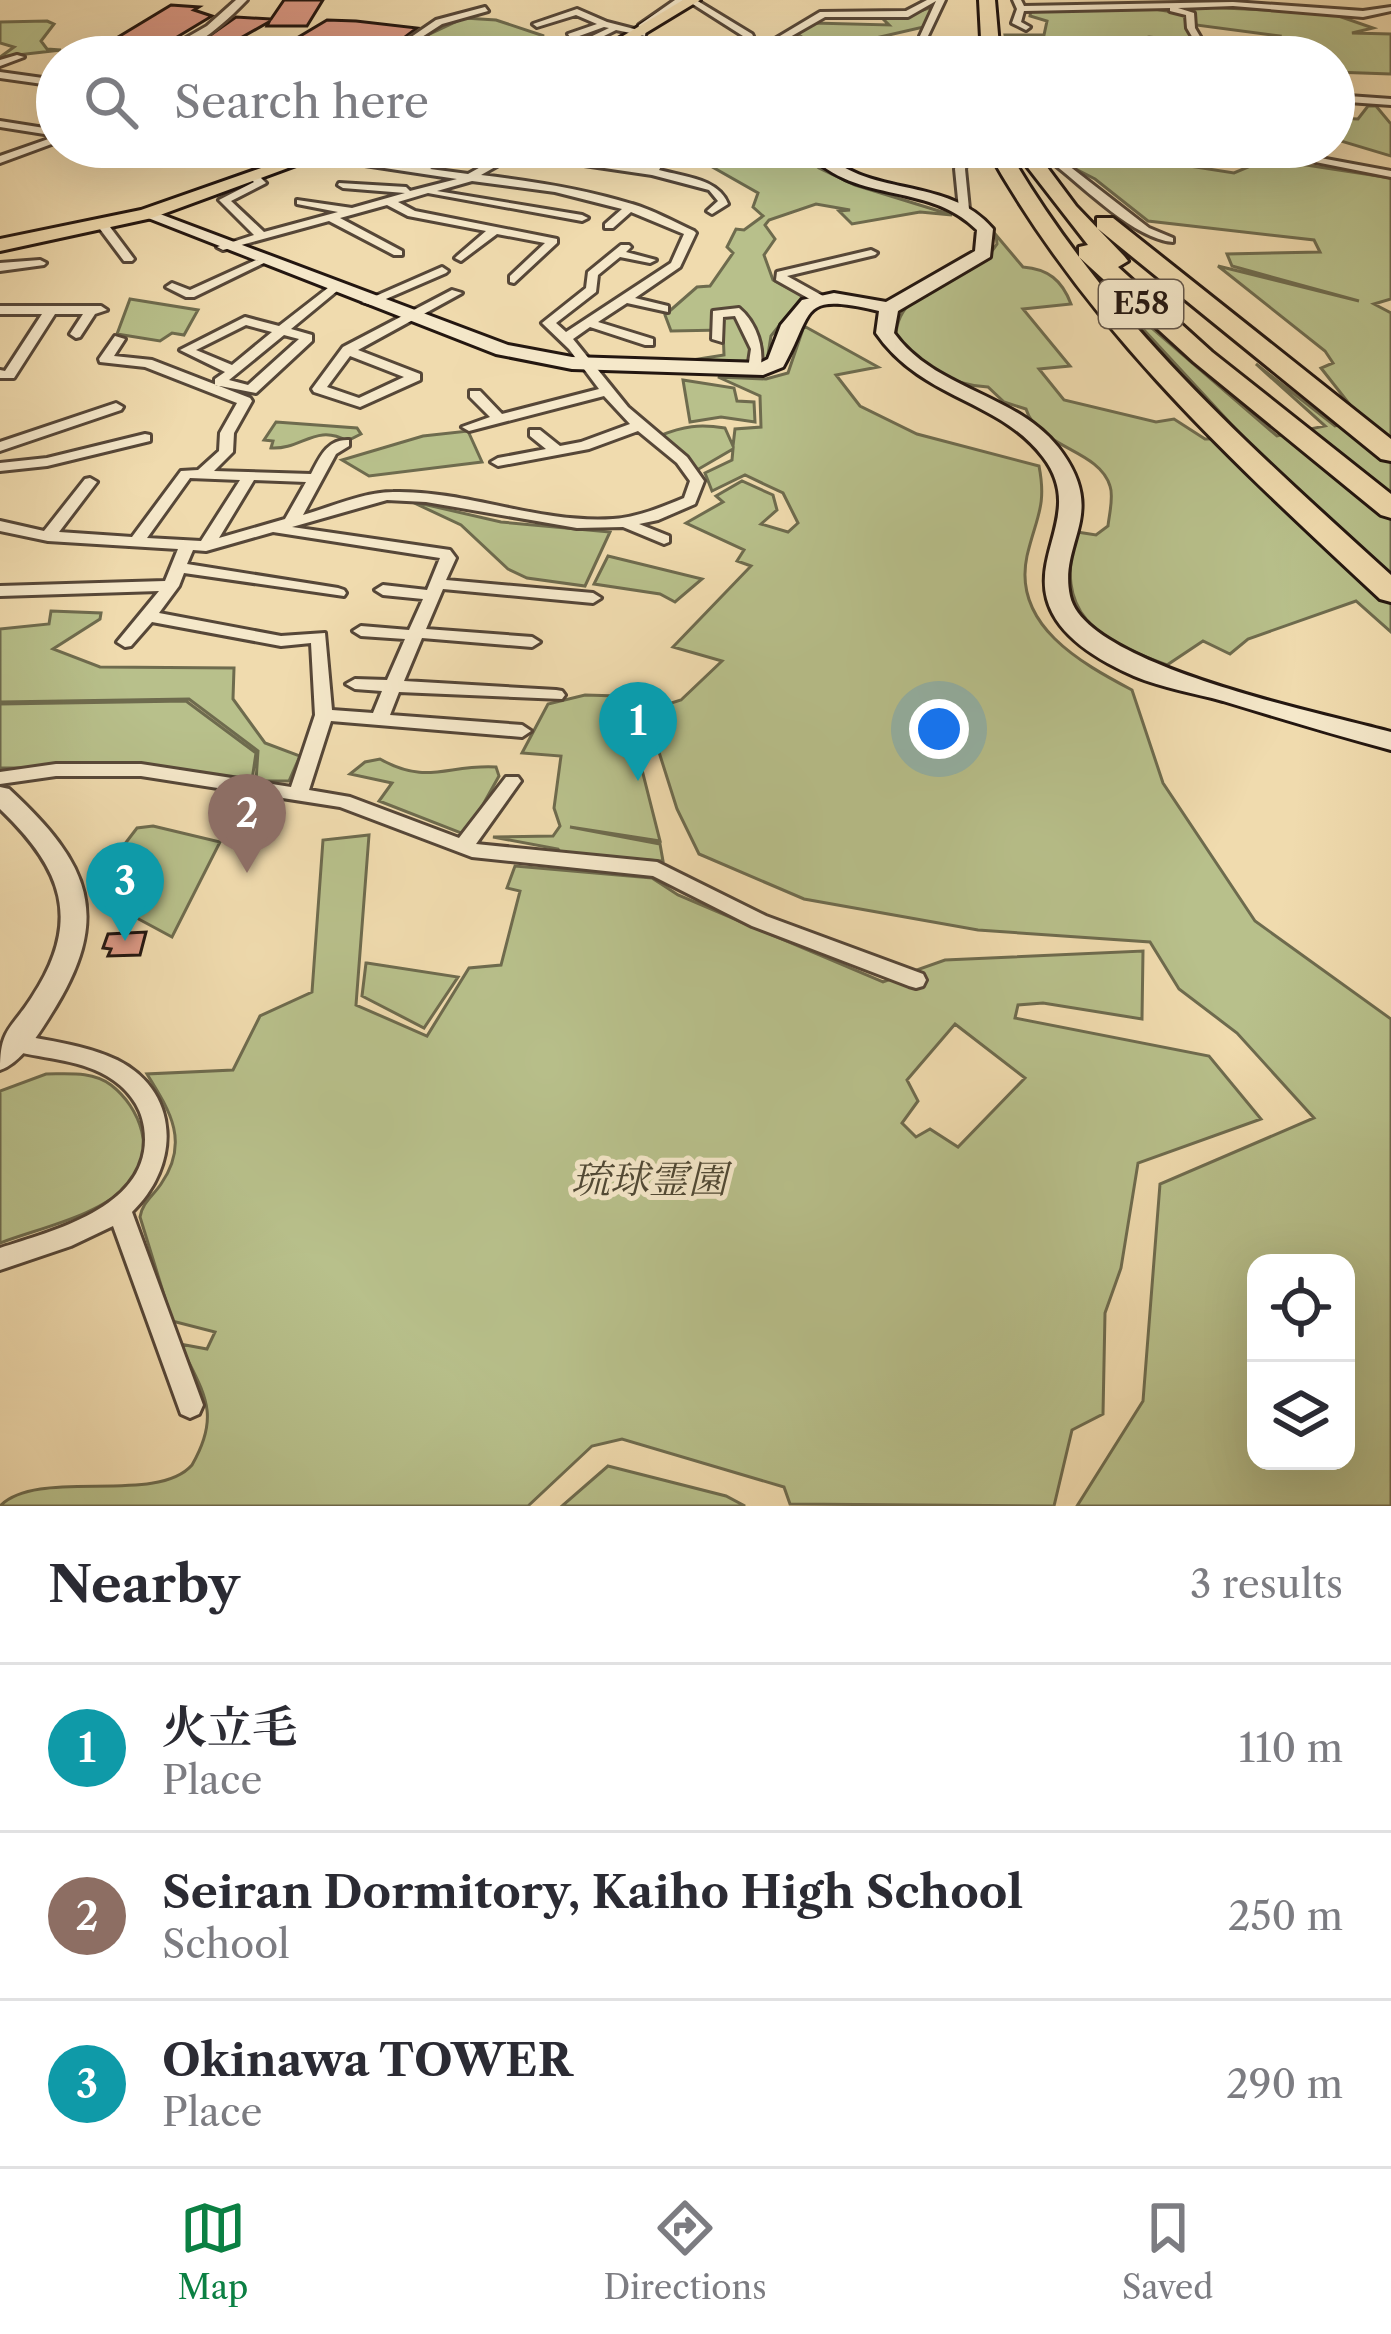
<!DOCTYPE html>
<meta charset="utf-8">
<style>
:root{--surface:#fff;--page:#f2f2f3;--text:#2b2b33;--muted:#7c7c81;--line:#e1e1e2;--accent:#0b8043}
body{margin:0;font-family:"Libre Caslon Text","Noto Serif JP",serif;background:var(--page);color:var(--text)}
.controls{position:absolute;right:36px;bottom:36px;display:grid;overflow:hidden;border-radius:24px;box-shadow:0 12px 48px #0002}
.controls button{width:108px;height:108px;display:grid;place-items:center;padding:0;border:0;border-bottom:3px solid var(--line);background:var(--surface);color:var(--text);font:60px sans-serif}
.you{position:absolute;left:939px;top:729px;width:42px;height:42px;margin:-30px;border:9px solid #fff;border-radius:50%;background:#1a73e8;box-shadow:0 0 0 18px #1a73e833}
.badge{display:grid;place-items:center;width:78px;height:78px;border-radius:50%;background:var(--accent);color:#fff;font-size:39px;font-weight:700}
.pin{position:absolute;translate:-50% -99px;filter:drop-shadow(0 3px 6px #0008)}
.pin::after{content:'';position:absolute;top:63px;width:42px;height:36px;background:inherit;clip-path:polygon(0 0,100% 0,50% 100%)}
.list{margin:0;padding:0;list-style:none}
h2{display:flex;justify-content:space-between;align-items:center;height:156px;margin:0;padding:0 48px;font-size:51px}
h2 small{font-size:39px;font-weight:400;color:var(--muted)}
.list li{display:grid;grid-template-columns:78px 1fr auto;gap:36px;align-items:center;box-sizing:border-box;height:168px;padding:0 48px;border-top:3px solid var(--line)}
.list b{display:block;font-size:45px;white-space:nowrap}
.list p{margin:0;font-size:39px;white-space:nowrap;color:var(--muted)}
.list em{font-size:39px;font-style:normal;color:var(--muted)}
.icon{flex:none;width:66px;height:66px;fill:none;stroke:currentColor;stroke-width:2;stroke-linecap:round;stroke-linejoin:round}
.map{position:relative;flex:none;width:1391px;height:1506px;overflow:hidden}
.search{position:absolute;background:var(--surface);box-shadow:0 12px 48px #0002;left:36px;right:36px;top:36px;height:132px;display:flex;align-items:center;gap:30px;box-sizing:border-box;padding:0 42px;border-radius:66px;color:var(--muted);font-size:45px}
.sheet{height:660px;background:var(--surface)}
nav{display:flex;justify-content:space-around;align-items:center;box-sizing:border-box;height:168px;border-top:3px solid var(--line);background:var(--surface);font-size:33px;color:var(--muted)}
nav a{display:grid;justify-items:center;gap:6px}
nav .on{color:var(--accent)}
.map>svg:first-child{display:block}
.green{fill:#b8c08b;stroke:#6e6b4e;stroke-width:3;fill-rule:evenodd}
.building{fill:#dc9985;stroke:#231610;stroke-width:3}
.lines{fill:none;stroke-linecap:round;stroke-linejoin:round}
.minor-casing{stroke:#564738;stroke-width:6}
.tertiary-casing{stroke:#564738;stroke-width:6}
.secondary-casing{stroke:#231610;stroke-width:6}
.primary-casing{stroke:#231610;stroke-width:6}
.motorway-casing{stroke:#231610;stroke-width:6}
.minor{fill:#f5e8ca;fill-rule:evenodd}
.tertiary{fill:#f5e8ca;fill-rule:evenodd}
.secondary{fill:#f5e8ca;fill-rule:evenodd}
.primary{fill:#f0dbae;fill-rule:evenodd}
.motorway{fill:#f0dbae;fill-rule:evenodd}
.labels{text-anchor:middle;stroke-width:10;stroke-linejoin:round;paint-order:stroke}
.shield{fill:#f5e8ca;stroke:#625548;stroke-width:3}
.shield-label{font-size:30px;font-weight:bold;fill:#231610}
.near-park-label{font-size:39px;font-style:italic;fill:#504935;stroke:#f5e8ca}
</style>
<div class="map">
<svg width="1391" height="1506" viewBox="0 0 1391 1506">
<rect width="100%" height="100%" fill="#f0dbae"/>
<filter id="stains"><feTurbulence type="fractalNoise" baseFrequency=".00167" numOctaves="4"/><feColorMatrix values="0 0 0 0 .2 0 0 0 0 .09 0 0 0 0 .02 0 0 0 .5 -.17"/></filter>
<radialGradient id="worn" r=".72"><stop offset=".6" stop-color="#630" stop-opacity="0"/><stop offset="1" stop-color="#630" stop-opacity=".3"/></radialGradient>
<path class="green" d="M 935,6 L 928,26 L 880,37 L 897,45 L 858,48 L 871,57 L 778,57 L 806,40 L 796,33 L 813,23 L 889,25 L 879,15 L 911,14 Z
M 1180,6 L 1330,13 L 1373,28 L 1352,33 L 1391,34 L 1391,74 L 1334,72 L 1334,57 L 1295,57 L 1293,48 L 1278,42 L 1280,36 L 1196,25 L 1193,12 Z
M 1148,8 L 1185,14 L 1195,42 L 1149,37 L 1117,45 L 1122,57 L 1009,57 L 1005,35 L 1044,35 L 1047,21 L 1030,16 L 1031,10 Z
M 464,18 L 496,20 L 544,36 L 519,39 L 509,48 L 530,57 L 494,57 L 417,40 Z
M 47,21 L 54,24 L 41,41 L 47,49 L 61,50 L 0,57 L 14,47 L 0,43 L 0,22 Z
M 1368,106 L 1376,106 L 1391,124 L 1391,156 L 1334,139 L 1334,118 L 1358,119 Z
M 703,147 L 794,147 L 819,168 L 855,185 L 952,215 L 920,212 L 852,224 L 839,211 L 850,210 L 816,204 L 769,220 L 765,225 L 775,239 L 764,255 L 773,280 L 803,296 L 771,336 L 767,361 L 686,361 L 724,355 L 723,330 L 671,331 L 665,315 L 697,287 L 710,286 L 733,253 L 727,247 L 736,229 L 744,230 L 763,216 L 753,207 L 758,193 L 693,156 Z
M 1067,147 L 1144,147 L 1144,159 L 1234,173 L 1267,159 L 1391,178 L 1391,299 L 1374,304 L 1391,313 L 1391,632 L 1356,601 L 1248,639 L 1230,654 L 1203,641 L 1167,665 C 1096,639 1053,614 1077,532 L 1096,535 L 1108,526 C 1109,515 1114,497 1110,486 C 1099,449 1038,448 1026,409 L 1004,402 L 988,387 C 952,386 917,365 896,335 C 898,282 973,284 997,244 L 996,235 L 1023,267 C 1048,269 1062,280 1071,304 L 1023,309 L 1070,366 L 1039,369 L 1064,400 L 1156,422 L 1174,419 L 1205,439 L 1244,438 L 1131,316 L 1138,316 L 1277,436 L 1325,426 L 1256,364 L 1335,426 L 1362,420 L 1321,368 L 1333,363 L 1325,351 L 1218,266 L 1359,301 L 1232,266 L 1227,254 L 1320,252 L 1314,240 L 1148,221 L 1095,179 L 1066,164 Z
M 130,299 L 198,310 L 184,335 L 172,333 L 160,341 L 117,334 Z
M 804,326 L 878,367 L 836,375 L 860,406 L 917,434 L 1039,466 C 1047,507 1036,517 1027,556 C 1012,625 1081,663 1132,690 L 1163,783 L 1255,921 L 1391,1019 L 1391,1506 L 1077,1506 L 1143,1401 L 1160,1184 L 1314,1118 L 1237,1033 L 1179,989 L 1150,942 L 978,930 L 804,899 L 699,854 L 677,809 L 646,711 L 681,700 L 722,661 L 673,647 L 751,566 L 737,561 L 744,550 L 686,523 L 723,502 L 716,496 L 742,481 L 773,495 L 777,510 L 761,524 L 788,532 L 798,523 L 783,493 L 745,475 L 712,491 L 705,473 L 732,460 L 733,449 L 697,470 L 659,436 C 684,426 699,424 725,428 L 733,446 L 735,429 L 761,427 L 760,396 L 718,377 L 766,379 L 788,373 ZM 1256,1263 L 1346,1263 L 1346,1461 L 1256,1461 Z
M 683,380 L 734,388 L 737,401 L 754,402 L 755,422 L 721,417 L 690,422 Z
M 276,422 L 357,428 L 361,434 L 347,441 C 316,423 301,450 271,448 L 273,441 L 264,440 Z
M 468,431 L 482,462 L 369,476 L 342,460 L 423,436 Z
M 410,501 L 501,522 L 610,532 L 585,586 L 527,578 L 508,569 L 461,525 Z
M 608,556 L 702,579 L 675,602 L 660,594 L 594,584 Z
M 51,611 L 101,613 L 100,619 L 53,649 L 100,667 L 234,668 L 233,699 L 265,743 L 300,756 L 289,781 L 256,781 L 258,751 L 189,699 L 0,702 L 0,629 L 49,624 Z
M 585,695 L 617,696 L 609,726 L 640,762 L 660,841 L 570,827 L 660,844 L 663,861 L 562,855 L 558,849 L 493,837 L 553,836 L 560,826 L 554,808 L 561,756 L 522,753 L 548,704 Z
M 186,701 L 256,753 L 251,787 L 144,768 L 0,768 L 0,704 Z
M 380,759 C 428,786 447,764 496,767 L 499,776 L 466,835 L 379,801 L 392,783 L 350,774 L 365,762 Z
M 153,826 L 220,842 L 172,937 L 122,910 L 111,862 L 137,828 Z
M 369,835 L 356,1005 L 427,1036 L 469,968 L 501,965 L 520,891 L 507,888 L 515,866 L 652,878 L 678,895 L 883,982 L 945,960 L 1143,951 L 1142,1019 L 1043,1003 L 1018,1005 L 1015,1018 L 1209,1056 L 1261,1119 L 1138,1163 L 1121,1268 L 1105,1313 L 1103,1414 L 1072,1430 L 1054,1506 L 790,1504 L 784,1487 L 622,1439 L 592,1446 L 528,1506 L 0,1506 C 38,1467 156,1506 192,1465 C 222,1413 203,1393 180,1344 L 207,1349 L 215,1332 L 172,1321 L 140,1217 C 142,1203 153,1196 161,1184 C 190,1142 170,1111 147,1074 L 233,1070 L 260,1016 L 312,992 L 323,840 ZM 955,1024 L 1025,1078 L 958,1147 L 930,1129 L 916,1137 L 902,1123 L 918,1101 L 907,1080 Z
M 366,963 L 367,963 L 458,977 L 424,1028 L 362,996 Z
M 46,1074 C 68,1074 92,1071 111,1085 C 140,1107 158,1154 129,1184 C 100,1216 39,1228 0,1243 L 0,1091 Z
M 608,1466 L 726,1496 L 745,1506 L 562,1506 Z"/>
<path class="building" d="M 284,0 L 323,0 L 307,26 L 267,26 L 269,22 L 207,57 L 182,55 L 236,17 L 271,19 Z
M 171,5 L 199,7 L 194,10 L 212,16 L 144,57 L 85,57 Z
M 327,20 L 356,21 L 417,28 L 397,43 L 409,50 L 406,57 L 265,57 Z
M 146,932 L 140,955 L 108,956 L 111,949 L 103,948 L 108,934 Z"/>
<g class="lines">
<defs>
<path id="minor" d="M 675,0 L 684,0 L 646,28 L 645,36 L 616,30 L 562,57 L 559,52 L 609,28 L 604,27 L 571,39 L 568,34 L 597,24 L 576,15 L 537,27 L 533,24 L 577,9 L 607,22 L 638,30 L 639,25 Z
M 696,0 L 752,34 L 753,36 L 723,57 L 713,57 L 743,36 L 688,1 Z
M 927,0 L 945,0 L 927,38 L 920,36 L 936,1 L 908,17 L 825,17 L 755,57 L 745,57 L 820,12 L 906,11 Z
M 1013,0 L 1021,0 L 1024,6 L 1233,2 L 1363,11 L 1391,7 L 1391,11 L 1363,17 L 1233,6 L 1178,8 L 1194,13 L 1195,28 L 1212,57 L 1204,57 L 1187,28 L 1186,15 L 1170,11 L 1170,8 L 1024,11 L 1021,22 L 1030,27 L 1026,30 L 1012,23 L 1017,9 Z
M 485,7 L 488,11 L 442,24 L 408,46 L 401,44 L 436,20 Z
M 17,55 L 24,57 L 0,66 L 0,60 Z
M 0,72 L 57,80 L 57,86 L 0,78 Z
M 1334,95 L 1391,99 L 1391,105 L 1334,101 Z
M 0,121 L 57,130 L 57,136 L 0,127 Z
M 57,136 L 57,142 L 0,163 L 0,156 Z
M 451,147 L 463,147 L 430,169 L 468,174 L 504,154 L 472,147 L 500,147 L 650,168 L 662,147 L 672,147 L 659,170 C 685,177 719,179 728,204 L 712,214 L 707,211 L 718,201 L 709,190 L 652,175 L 516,155 L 481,175 C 532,181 584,189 632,204 C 653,210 674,222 694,231 L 696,233 L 680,267 L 635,298 L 668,306 L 668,312 L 627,303 L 598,322 L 653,339 L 653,345 L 645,345 L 590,327 L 573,339 L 628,407 L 687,457 L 704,481 L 695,504 L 658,520 L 639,524 L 669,536 L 669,542 L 664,544 L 623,527 L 577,528 L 426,502 L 387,500 L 292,527 L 450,550 L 456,558 L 446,580 L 593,593 L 601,598 L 593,603 L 443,589 L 426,629 L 532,637 L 540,642 L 532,647 L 422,638 L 404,681 L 556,690 L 562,691 L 565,695 L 562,699 L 399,692 L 390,715 L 522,725 L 531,731 L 522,737 L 331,721 L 309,790 L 350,797 L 459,838 L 506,777 L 518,777 L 521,781 L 518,785 L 476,844 L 657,862 L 766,916 L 923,974 L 926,980 L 923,986 L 916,988 L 909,986 L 752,926 L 653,876 L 472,857 L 340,807 L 141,776 L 56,776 L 0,784 L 0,772 L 56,764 L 141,764 L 291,787 L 315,715 L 311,643 L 281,646 L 152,622 L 131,646 L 125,647 L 117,642 L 159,591 L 0,596 L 0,586 L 165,581 L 178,549 L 48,541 L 0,531 L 0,521 L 44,531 L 85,479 L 90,478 L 97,482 L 59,532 L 132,537 L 181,471 L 198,470 L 219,451 L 220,433 L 237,403 L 145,367 L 100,362 L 99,359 L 115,336 L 125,339 L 114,356 L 152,360 L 250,398 L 252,401 L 234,433 L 233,452 L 214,471 L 311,474 C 320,457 327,439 349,440 L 349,446 L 336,454 L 303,515 C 331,507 364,492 393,492 C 467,490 538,524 613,519 C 638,517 660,508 684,498 L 690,481 L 677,463 L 638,431 L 589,449 L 498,466 L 491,462 L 498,458 L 546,449 L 530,436 L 530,430 L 540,430 L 560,446 L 581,442 L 630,424 L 604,396 L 469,431 L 462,427 L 490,417 L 470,397 L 470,391 L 480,391 L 502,414 L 599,389 L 569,349 L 542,323 L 586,288 L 588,272 L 621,245 L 629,245 L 631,247 L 626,252 L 656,260 L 650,263 L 620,257 L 598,275 L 596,292 L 556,323 L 566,332 L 671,263 L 684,234 L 631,212 L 613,228 L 605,228 L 605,224 L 622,209 L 555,192 L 472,181 L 437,191 L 582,215 L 588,218 L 582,221 L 428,193 L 398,202 L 415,211 L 557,239 L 557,243 L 514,283 L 510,282 L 510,276 L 545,243 L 497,234 L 461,261 L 455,258 L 457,256 L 486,231 L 408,216 L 387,205 L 340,218 L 402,251 L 402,255 L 394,255 L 329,221 L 223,250 L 217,247 L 254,235 L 219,200 L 254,182 L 249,177 L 250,175 L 258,175 L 266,183 L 231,201 L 264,232 L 338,212 L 297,204 L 297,200 L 352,208 L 405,193 L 343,188 L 338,185 L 339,183 L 406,187 L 410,191 L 457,179 L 312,157 L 312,153 L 418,168 ZM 190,478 L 240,480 L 201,541 L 147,538 ZM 254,480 L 306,482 L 285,519 L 219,538 ZM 273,532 L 440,558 L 427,590 L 383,585 L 375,590 L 383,595 L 423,599 L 409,630 L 361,626 L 353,631 L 361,636 L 405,639 L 387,680 L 355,679 L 346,684 L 355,689 L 382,691 L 373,713 L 332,710 L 325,633 L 281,636 L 159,613 L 179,586 L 184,573 L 344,596 L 346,593 L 344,590 L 338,588 L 187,564 L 193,550 L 206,551 Z
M 961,147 L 971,147 L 965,169 L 969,209 L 964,212 L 959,209 L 955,169 Z
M 1052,147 L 1062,147 L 1064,162 L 1149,228 L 1173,238 L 1173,242 C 1135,239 1086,189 1055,165 Z
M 1240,147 L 1261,147 L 1391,171 L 1391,177 Z
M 99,223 L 107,223 L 134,259 L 132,261 L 124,261 L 97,225 Z
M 871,250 L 877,253 L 875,255 L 787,276 L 823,296 L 823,302 L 815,302 L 776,280 L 777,272 Z
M 40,260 L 46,263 L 44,265 L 0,271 L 0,263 Z
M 256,260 L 266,262 L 194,297 L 186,297 L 166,287 L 172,283 L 190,290 Z
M 442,267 L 448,271 L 446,273 L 372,305 L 362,302 Z
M 333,284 L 339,288 L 337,291 L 291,329 L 312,335 L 312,341 L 256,393 L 215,385 L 215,379 L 225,372 L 180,350 L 245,317 L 279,326 ZM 246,325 L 272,332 L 232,365 L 196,350 ZM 284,335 L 299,339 L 248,385 L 229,380 Z
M 452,290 L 462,293 L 358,350 L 420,374 L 420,380 L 360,407 L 314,392 L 312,389 L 343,347 ZM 350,356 L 404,377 L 359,398 L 327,387 Z
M 0,306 L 101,306 L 107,310 L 95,314 L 80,337 L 76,338 L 70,334 L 83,314 L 55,314 L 14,378 L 0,378 L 0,370 L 5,371 L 42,314 L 0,314 Z
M 739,308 C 757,323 765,349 760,372 L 748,369 L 751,349 L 735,316 L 723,317 L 722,342 L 712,339 L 713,311 Z
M 116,403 L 123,407 L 121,410 L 0,451 L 0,442 Z
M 145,434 L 150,435 L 150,441 L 47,466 L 0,471 L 0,463 L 47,458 Z
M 15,1034 C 49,1041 85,1045 117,1060 C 181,1092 180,1166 132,1212 L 203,1405 L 199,1414 L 190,1418 L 181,1414 L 113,1226 L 71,1246 L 0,1270 L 0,1248 C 56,1230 156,1205 144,1127 C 141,1105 126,1087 107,1076 C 76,1058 40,1059 7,1049 L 4,1043 L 7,1037 Z"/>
<path id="tertiary" d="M 236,0 L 247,0 C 224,24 188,57 153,57 L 207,26 Z
M 0,787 L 9,789 C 90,864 114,916 50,1016 C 38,1035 21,1063 0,1070 C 0,1028 11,1030 32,997 C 83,920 62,868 0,809 Z"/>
<path id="secondary" d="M 803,147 L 819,147 C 865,200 947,174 993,229 L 990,257 L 898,311 L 894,333 C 935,390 1015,393 1058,447 C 1110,514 1058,541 1070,596 C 1085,666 1326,714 1391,732 L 1391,750 C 1335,735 1279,718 1223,701 C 1194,693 1162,688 1134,676 C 1100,661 1057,637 1047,599 C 1034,550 1083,509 1043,457 C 999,399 922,400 876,333 L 879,311 C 798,292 815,310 783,367 L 763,375 L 572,369 L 496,354 L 138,214 L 152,211 L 508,345 L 572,357 L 760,363 L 768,359 L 781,325 L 802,300 L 834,293 L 886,302 L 975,251 L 977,230 C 926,179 851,207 803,147 Z"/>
<path id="primary" d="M 683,0 L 700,0 L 606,57 L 588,57 Z
M 321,147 L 345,147 L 152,218 L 0,251 L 0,239 L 141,210 Z"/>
<path id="motorway" d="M 979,0 L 995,0 L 1000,57 L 982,57 Z
M 986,147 L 1006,147 C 1104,318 1247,444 1391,575 L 1391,602 L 1380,599 C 1231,460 1085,327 986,147 Z
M 1012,147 L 1032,147 L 1076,206 L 1124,256 L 1128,261 L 1118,267 L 1212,352 L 1391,494 L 1391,518 L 1381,515 L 1194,362 L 1079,257 L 1079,247 L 1088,245 Z
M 1097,218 L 1113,218 L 1391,439 L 1391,461 L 1381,459 L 1097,228 Z"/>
</defs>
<use href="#minor" class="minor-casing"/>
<use href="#tertiary" class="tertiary-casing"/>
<use href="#secondary" class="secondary-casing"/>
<use href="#primary" class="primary-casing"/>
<use href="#motorway" class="motorway-casing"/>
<use href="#minor" class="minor"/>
<use href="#tertiary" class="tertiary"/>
<use href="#secondary" class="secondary"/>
<use href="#primary" class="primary"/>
<use href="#motorway" class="motorway"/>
</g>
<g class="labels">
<rect class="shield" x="1099" y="280" width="84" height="48" rx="9"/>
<g class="shield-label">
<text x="1141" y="314">E58</text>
</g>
<g class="near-park-label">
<text x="649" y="1193">琉球霊園</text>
</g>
</g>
<rect width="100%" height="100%" filter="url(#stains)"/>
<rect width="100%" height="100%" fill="url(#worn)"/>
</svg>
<div class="controls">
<button><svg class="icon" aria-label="locate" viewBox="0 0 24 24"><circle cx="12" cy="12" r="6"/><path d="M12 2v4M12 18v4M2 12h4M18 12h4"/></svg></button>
<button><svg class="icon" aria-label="layers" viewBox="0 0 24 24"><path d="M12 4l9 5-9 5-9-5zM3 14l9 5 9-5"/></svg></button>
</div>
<div class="you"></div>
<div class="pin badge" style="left:638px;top:781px;background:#0f9aa8">1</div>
<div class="pin badge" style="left:247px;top:873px;background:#8d6e63">2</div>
<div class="pin badge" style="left:125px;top:941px;background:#0f9aa8">3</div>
<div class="search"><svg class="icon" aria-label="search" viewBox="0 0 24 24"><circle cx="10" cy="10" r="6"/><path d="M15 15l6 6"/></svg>Search here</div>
</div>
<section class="sheet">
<h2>Nearby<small>3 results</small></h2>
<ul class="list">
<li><span class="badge" style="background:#0f9aa8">1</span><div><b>火立毛</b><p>Place</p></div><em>110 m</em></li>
<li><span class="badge" style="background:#8d6e63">2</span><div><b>Seiran Dormitory, Kaiho High School</b><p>School</p></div><em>250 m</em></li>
<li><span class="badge" style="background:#0f9aa8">3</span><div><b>Okinawa TOWER</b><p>Place</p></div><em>290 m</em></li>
</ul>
</section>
<nav>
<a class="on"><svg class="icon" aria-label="map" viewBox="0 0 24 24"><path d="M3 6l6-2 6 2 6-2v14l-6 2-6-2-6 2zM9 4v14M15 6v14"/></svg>Map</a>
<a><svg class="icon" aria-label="directions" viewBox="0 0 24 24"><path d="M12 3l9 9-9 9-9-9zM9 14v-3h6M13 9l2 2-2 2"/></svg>Directions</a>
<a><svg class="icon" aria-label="saved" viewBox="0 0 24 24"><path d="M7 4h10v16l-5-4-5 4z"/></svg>Saved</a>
</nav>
